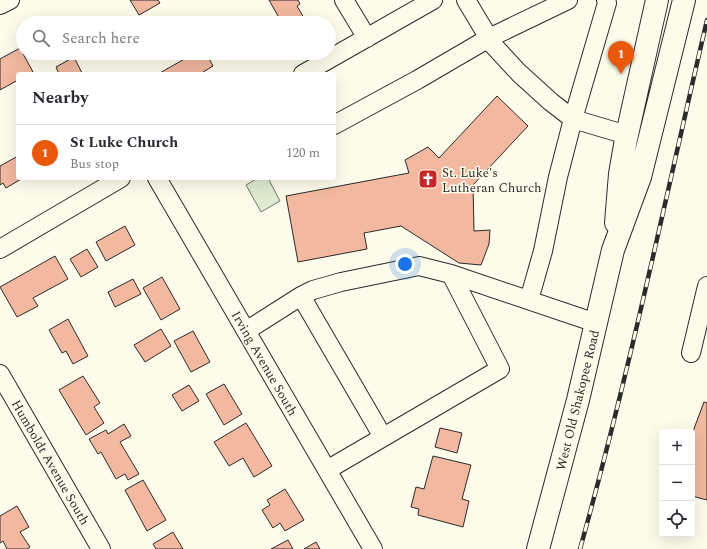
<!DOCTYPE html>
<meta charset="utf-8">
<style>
:root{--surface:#fff;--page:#f2f2f3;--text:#2b2b33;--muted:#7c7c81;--line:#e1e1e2;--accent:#ea580c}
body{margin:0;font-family:Spectral,serif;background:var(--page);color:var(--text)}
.controls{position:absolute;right:12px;bottom:12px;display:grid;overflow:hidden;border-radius:4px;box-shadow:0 4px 16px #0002}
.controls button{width:36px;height:36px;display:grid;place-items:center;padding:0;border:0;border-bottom:1px solid var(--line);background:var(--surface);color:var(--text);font:20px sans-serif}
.you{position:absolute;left:405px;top:264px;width:14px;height:14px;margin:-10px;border:3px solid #fff;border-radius:50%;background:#1a73e8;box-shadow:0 0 0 6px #1a73e833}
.badge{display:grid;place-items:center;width:26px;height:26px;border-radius:50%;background:var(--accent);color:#fff;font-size:13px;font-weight:700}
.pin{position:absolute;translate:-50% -33px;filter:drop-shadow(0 1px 2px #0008)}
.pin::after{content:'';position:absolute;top:21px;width:14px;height:12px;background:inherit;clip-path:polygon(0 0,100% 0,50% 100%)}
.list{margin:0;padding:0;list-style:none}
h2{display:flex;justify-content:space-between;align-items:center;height:52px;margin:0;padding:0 16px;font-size:17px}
h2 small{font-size:13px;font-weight:400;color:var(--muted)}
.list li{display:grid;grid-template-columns:26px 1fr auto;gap:12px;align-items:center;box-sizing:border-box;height:56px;padding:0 16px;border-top:1px solid var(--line)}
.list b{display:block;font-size:15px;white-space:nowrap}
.list p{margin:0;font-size:13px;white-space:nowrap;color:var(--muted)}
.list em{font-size:13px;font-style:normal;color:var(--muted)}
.icon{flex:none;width:22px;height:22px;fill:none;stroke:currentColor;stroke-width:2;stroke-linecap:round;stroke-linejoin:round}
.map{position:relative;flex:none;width:707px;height:549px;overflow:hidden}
.search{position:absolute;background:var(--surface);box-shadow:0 4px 16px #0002;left:16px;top:16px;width:320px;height:44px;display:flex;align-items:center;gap:10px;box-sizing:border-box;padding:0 14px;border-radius:22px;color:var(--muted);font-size:15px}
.panel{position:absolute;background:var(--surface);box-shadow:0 4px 16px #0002;left:16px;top:72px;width:320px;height:108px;border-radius:4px}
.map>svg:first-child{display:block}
.green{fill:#deebd1;stroke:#74746e}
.building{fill:#f2b8a0;stroke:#2b2b2b}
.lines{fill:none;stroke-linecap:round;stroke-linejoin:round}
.minor-casing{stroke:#2b2b2b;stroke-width:20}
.major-casing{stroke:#2b2b2b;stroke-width:24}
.minor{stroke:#fdfbea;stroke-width:18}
.major{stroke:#fdfbea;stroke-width:22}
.rail-casing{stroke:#2b2b2b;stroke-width:4.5}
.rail{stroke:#fdfbea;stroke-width:3;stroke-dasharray:9;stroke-linecap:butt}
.labels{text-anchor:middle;stroke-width:3;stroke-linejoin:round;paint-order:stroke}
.poi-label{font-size:13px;fill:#2b2b2b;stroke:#fdfbea;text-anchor:start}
.street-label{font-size:13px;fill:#2b2b2b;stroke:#fdfbea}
</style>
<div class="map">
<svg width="707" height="549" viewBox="0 0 707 549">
<rect width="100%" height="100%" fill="#fdfbea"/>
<path class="green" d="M 258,178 L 268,178 L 280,201 L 261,212 L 246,185 Z"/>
<path class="building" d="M 130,0 L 158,0 L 160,3 L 139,15 Z
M 269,0 L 298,0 L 300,4 L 297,6 L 304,18 L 294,23 L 282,23 Z
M 20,48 L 33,72 L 29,74 L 18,74 L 18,80 L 0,90 L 0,59 Z
M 195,53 L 206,53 L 213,66 L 200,74 L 158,74 Z
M 74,57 L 82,73 L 59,74 L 56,67 Z
M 497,96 L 528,126 L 473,185 L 474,231 L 490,230 L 489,244 L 481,265 L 459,263 L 401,226 L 364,233 L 367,249 L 298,262 L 286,196 L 409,173 L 405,160 L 428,147 L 439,158 Z
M 18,156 L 18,178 L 23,178 L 6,188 L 3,183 L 0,185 L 0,166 Z
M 125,226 L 135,245 L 106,261 L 96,242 Z
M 87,249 L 98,267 L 81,277 L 70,259 Z
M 55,256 L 68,279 L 33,298 L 38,306 L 17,317 L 0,287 Z
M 162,277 L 180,309 L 161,320 L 143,288 Z
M 133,279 L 141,294 L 115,307 L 108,292 Z
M 68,319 L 88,356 L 73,364 L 66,351 L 62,353 L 49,330 Z
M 161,329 L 171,346 L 145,362 L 134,345 Z
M 193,331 L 210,362 L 191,372 L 174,341 Z
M 83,376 L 100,403 L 94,407 L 104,423 L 86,435 L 59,390 Z
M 224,384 L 242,414 L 224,425 L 206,394 Z
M 189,385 L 199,401 L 182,411 L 172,395 Z
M 704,402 L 707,403 L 707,500 L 692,496 L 692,434 Z
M 246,423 L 272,466 L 254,477 L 243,458 L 229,466 L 214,442 Z
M 124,424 L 131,436 L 120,442 L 139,474 L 128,480 L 125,474 L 116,479 L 101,452 L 98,454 L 89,439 L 106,430 L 108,434 Z
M 440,428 L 462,433 L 457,453 L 435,447 Z
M 433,456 L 471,465 L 462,499 L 469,501 L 463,527 L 418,515 L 419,509 L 411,507 L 416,487 L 424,489 Z
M 143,480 L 166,520 L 147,531 L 125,490 Z
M 285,489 L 304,520 L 285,531 L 280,523 L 273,528 L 262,510 L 270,505 L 267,500 Z
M 17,506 L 29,527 L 20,532 L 30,547 L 27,549 L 7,549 L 3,541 L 0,543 L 0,516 Z
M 173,532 L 183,549 L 156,549 L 153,544 Z
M 288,540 L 293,549 L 271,549 Z
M 316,542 L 320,549 L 304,549 Z"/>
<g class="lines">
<defs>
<path id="minor" d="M 344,0 L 367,38
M 466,0 L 493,45 L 519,73 L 551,102 L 573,119 L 607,3 L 606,0
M 0,5 L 10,0
M 303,74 L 433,0
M 334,125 L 417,80 L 489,38 L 568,0
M 157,178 L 373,549
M 0,249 L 121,178
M 451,274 L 596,323
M 301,296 L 313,290 L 341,282 L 419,266 L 451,274 L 500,369 L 327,470
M 529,300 L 543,251 L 558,177 L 573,119 L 627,135
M 246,331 L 301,296 L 383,437
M 691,353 L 707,286
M 0,374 L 101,549"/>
<path id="major" d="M 616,223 L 620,174 L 626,139 L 657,0
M 538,549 L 578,400 L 613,250 L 640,177 L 684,0"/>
</defs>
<use href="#minor" class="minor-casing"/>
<use href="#major" class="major-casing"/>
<use href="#minor" class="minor"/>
<use href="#major" class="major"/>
<defs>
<path id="rail" d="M 580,549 C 629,374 666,196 707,20"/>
</defs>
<use href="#rail" class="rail-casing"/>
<use href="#rail" class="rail"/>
</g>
<defs>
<symbol id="church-square" viewBox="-11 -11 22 22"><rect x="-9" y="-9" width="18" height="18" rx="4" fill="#c62828" stroke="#fdfbea"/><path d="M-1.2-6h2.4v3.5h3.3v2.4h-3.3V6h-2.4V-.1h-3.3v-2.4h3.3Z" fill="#fff"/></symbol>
</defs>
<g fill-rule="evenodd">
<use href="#church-square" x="417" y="168" width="22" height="22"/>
</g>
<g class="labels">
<g class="poi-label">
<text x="442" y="177">St. Luke's<tspan x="442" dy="15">Lutheran Church</tspan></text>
</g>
<g class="street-label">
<text transform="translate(265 363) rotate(60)" y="5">Irving Avenue South</text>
<text transform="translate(577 400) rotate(-76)" y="5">West Old Shakopee Road</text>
<text transform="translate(51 462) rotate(60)" y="5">Humboldt Avenue South</text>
</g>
</g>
</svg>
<div class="controls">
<button>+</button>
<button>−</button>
<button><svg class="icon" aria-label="locate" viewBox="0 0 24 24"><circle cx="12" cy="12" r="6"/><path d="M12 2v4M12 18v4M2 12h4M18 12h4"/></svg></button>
</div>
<div class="you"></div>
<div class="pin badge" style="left:621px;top:74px">1</div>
<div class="search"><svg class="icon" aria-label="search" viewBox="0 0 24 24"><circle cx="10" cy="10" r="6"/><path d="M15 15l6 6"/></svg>Search here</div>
<section class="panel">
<h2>Nearby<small></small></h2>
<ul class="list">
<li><span class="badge">1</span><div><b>St Luke Church</b><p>Bus stop</p></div><em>120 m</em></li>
</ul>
</section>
</div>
